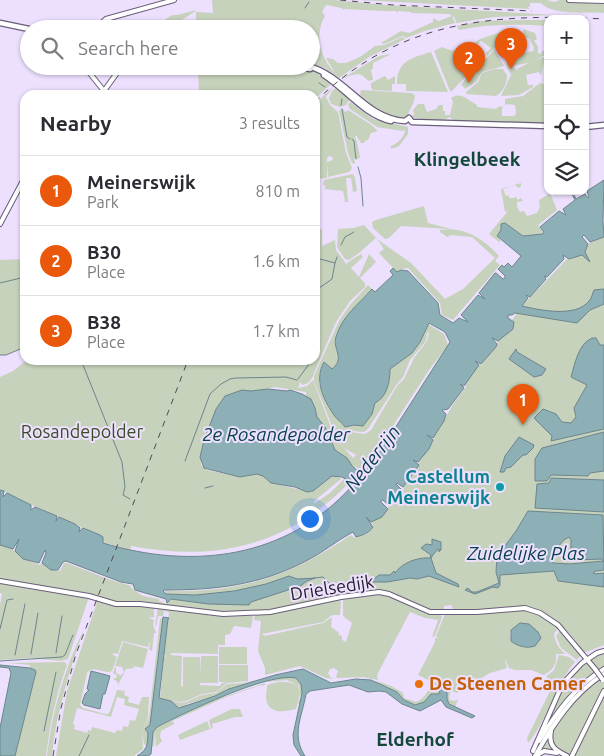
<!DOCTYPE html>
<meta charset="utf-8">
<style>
:root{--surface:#fff;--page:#f2f2f3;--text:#2b2b33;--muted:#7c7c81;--line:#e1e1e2;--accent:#ea580c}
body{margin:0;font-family:Ubuntu,sans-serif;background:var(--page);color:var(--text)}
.controls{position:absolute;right:15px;top:15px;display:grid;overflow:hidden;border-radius:10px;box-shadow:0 1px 4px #0004}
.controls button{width:45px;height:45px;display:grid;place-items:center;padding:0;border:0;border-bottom:1px solid var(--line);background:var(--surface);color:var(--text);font:25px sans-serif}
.you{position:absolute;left:309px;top:518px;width:18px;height:18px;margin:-12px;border:4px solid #fff;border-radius:50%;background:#1a73e8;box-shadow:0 0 0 8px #1a73e833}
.badge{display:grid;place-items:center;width:32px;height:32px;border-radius:50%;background:var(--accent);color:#fff;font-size:16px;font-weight:700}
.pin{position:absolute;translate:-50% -41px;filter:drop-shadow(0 1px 2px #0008)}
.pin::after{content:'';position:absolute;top:26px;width:18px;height:15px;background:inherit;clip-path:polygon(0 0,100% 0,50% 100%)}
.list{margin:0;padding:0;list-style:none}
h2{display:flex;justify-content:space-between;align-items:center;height:65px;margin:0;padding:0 20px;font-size:21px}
h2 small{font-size:16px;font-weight:400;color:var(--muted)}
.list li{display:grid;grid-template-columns:32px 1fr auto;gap:15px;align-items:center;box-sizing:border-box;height:70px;padding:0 20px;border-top:1px solid var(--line)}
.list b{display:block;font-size:19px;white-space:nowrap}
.list p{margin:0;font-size:16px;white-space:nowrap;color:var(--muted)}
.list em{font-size:16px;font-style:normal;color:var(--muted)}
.icon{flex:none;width:28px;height:28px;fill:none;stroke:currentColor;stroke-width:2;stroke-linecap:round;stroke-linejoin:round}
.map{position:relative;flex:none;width:604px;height:756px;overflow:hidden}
.search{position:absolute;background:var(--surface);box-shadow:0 1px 4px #0004;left:20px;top:20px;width:300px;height:55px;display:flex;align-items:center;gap:12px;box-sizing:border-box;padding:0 18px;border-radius:28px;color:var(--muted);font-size:19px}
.panel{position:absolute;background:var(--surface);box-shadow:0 1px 4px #0004;left:20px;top:90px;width:300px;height:275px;border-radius:15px}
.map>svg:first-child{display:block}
.green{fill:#c6d2bb;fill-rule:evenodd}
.water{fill:#8cb0b6;stroke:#6d858d;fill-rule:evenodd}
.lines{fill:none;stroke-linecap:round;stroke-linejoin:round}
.stream{stroke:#6d858d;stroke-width:1}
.secondary-casing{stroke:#6a5e79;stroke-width:6}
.primary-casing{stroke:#6a5e79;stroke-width:7}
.secondary{stroke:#fff;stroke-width:4}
.primary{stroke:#fff;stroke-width:4.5}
.rail{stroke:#4f4857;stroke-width:1;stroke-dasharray:6 6;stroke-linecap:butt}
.secondary-bridge-casing{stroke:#6a5e79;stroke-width:6;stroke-linecap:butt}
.secondary-bridge{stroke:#fff;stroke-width:4}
.culture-dot{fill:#0f9aa8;stroke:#eddffe;stroke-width:2}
.food-dot{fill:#e8710a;stroke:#eddffe;stroke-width:2}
.labels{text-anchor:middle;stroke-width:4;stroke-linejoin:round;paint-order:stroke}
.park-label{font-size:18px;fill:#394d23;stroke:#eddffe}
.culture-label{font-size:18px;font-weight:bold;fill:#0d838f;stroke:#eddffe;text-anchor:end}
.street-label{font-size:18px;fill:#26212c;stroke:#eddffe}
.food-label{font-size:18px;font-weight:bold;fill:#c56008;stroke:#eddffe;text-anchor:start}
.neighbourhood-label{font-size:19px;font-weight:bold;fill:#14483b;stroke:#eddffe}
.water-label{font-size:19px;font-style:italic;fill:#08424a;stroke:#eddffe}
</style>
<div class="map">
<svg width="604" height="756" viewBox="0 0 604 756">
<rect width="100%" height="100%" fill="#eddffe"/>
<path class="green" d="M 212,0 L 334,0 L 385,5 L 555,15 L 494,17 L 456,23 L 455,18 L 449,14 L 411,13 L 411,12 L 398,11 L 396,13 L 396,11 L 385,11 L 385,12 L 384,11 L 344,9 L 343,10 L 342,8 L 326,5 L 322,12 L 325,16 C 314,35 320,58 335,73 L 326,58 L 333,59 L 338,63 L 346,63 L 360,57 L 375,46 L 384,45 L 403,37 L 405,39 L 369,57 L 339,78 L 325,68 L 311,63 L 311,29 L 196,29 L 196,12 L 213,13 Z
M 359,0 L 547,0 L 554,2 L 560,0 L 568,0 L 570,2 L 604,4 L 604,13 C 588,12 550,15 541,3 L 530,3 L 530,7 L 527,7 L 530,9 Z
M 197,10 L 168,29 L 152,29 L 172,15 L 177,15 Z
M 452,16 L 455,23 L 424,31 L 406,38 L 403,36 L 384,44 L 381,43 L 401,31 L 409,33 L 433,22 L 433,18 L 439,21 Z
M 518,20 L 548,20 L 548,26 C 517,24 489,24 459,30 L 457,26 L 482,21 Z
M 518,29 L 520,30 L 521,36 L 518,36 L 518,39 L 521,40 L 519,42 L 524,53 L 533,51 L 534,48 L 529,38 L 523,37 L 523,29 L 535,33 L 537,39 L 534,41 L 538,46 L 538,53 L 541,54 L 542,51 L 545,51 L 545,55 L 532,62 L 513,66 L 516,70 C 521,66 539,58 545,57 L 541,76 L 539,72 L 526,75 L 528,85 L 533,85 L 533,87 L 519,95 L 501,96 L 511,75 L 506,64 L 512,60 L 505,45 L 495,51 L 504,66 L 482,72 L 476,82 L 465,89 L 461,84 L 507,37 L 510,41 L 514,40 L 516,41 L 517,38 L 514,32 Z
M 507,30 L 511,31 L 487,56 L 486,53 L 491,48 L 481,41 L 475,47 L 472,44 L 480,39 Z
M 469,45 L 473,51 L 469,57 L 477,65 L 452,91 L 450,91 L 434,51 L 442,47 C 456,53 455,50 469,45 Z
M 431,52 L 448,92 L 406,91 L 406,84 L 397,84 C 397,61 411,58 431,52 Z
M 391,54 L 373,63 L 373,69 L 371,69 L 373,80 L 368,81 C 360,70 352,75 342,79 L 379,56 Z
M 198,66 L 257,66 L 289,68 L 286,66 C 303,67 320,71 332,83 L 315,99 L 315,95 L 199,95 Z
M 495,69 L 503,69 L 507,75 C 507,84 503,92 496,96 L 466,94 L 466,92 L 478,82 L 482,73 Z
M 385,76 L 388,80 L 395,76 L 395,84 L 392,84 L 392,91 L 373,90 L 371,88 L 371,83 Z
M 540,83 L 548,85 L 548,125 L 454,121 L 450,117 C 442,124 424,118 413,118 L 412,116 L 414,115 L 413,110 L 418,104 L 424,104 L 427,112 L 436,109 L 439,105 L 443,105 L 443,111 L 445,111 L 445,115 L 450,115 L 453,102 L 451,98 C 461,91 468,100 477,105 L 477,107 L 496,109 L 498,107 L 503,106 L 502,108 L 502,116 L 514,116 L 516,114 L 515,105 L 506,104 L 505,106 L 505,99 L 523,96 Z
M 338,86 L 350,99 L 346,105 L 340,107 L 331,104 L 329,98 L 332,91 Z
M 333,87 L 326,97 L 330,105 L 338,112 L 346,153 L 352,168 L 349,172 L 328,177 L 327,162 L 333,160 L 332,157 L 329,156 L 327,158 L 327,178 L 315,179 L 315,167 L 319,167 L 319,155 L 315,155 L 315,104 Z
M 361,90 L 411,93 L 415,95 C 415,104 409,108 408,116 C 391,122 372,105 360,95 Z
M 350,102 L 373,119 L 408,127 L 408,134 L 399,146 L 391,149 L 391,146 C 398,143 405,137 405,129 L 403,131 L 377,127 L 350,109 L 348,105 Z
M 342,108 L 345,112 L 348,110 L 370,124 L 378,131 L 371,133 L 368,140 L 365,141 L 364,143 L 361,143 L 356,135 L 355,137 L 357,142 L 360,157 L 358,159 L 354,158 L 355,164 L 352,163 L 348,153 L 339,111 Z
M 353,174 L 355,178 L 357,191 L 353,192 L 351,178 L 346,178 L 348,202 L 344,202 L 345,201 L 343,191 L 324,189 L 326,186 L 323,185 L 324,180 Z
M 521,183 L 521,186 L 519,188 L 515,185 L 503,189 L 506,196 L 509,195 L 509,198 L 515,198 L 515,196 L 518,200 L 521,198 L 523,201 L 517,202 L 517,207 L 520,212 L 524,211 L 527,216 L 537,213 L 540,207 L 539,200 L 549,194 L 551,195 L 557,210 L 538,225 L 543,232 L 543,234 L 523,236 L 505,223 L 501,224 L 501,230 L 497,236 L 501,241 L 499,242 L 489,234 L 508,211 L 505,212 L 501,189 Z
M 424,206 L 428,223 L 451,229 L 401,226 L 389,238 L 385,239 L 373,228 L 372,222 L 376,220 Z
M 364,225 L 376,238 L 359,253 L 349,260 L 345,259 L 337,247 L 338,229 L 354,228 Z
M 322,229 L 322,246 L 335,240 L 336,250 L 347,265 L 347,263 L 361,254 L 363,257 L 351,268 L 359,277 L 369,254 L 376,262 L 360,278 L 365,283 L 365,287 L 350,301 L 336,322 L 312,378 L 308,383 L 303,385 L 299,382 L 300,385 L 298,386 L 299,388 L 307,386 L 313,380 L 335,438 L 353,458 L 356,455 L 344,448 L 335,436 L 340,439 L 351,432 L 365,434 L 371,430 L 397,386 L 404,379 L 414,358 L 427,341 L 429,332 L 427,333 L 426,341 L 410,360 L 403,377 L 397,384 L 368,429 L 364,432 L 350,431 L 343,437 L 339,438 L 334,431 L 314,381 L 314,376 L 339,321 L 349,306 L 368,285 L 372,289 C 359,304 342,316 336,337 C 333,350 346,358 332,369 L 325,363 L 319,383 L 329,408 L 336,418 L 346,427 L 354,425 L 363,426 L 372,414 L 375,403 C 387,397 390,382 390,369 L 412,353 L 420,342 L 428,324 L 444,334 L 448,345 L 429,370 L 378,449 L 362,472 L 355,466 L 354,468 L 347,458 L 335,450 L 325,427 L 317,417 L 314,404 L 306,395 L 306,392 L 275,387 L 259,391 L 240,391 L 224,397 L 216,409 L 201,449 L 201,465 L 207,470 L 240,477 L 257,474 L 263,476 L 271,483 L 310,492 L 332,476 L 339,477 L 341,479 L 313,502 L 315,503 L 330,493 L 344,479 L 349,480 L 349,483 C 287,546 216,562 131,546 L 130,550 L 103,542 L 103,537 C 94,531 82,529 75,524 L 34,506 L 0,490 L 0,377 L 13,371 L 27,360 L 186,360 L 185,365 L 188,366 L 191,360 L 315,360 L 315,231 Z
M 440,230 C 464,226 484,239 499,256 L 495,261 L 500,265 L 453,320 L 442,315 L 440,303 L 408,268 L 402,269 L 397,272 L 379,253 L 384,249 L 377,239 L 411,263 L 445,299 L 463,289 L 495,258 L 472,237 L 451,235 L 447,237 L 440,232 Z
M 604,237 L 604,645 L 583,653 C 571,629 547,609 519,607 C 512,606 504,608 496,609 C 482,611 468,611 453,609 L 451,605 L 444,606 L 444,609 L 433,611 L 381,590 L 341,596 L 273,610 L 231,613 L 117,603 L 96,595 L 66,592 L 0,580 L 0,545 L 13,549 L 14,551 L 15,551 L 23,559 L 40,565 L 42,563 L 53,570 L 60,571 L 64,563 L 67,563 L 108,579 L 131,586 L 131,588 L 143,596 L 159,599 L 159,601 L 166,604 L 169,599 L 165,591 C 240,593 289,577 351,535 L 355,538 L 368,533 L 374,526 L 371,522 L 384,515 L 389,506 L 403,491 L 404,489 L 403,487 L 419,465 L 418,460 L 430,447 L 435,434 L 444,421 L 446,414 L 447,415 L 453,404 L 466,387 L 465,383 L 479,365 L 482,365 C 483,358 493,353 496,346 C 498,343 497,341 501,337 C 507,332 513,332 514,323 L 512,320 L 523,305 L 567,259 C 579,259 585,251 590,242 Z
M 25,259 L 25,347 L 6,355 L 0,355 L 0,260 Z
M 0,582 L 89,597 L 68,659 L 61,661 L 31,658 L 0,660 L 0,605 L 2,594 L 0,593 Z
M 382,593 L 423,611 L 440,614 L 442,617 L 435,636 L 432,637 L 438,620 L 425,618 L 410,612 L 377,675 L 378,680 L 362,677 L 338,678 L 336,677 L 338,671 L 334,668 L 330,669 L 328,673 L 330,677 L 334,679 L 326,678 L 300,666 L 265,675 L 265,668 L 258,651 L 261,621 L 254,620 L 255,615 L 339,598 L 341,603 L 340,615 L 332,615 L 323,622 L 262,634 L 265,636 L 323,623 L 332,617 L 331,627 L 338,632 L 339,635 L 342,636 L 342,640 L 346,642 L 352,623 L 343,616 L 343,598 Z
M 98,599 L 108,603 L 154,607 L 154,617 L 148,618 L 154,620 L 153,625 L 156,633 L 154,633 L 152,651 L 149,649 L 151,640 L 148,647 L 122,641 L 118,654 L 113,653 L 113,655 L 117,657 L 112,671 C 103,675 94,664 87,673 L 80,705 L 83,708 L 105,714 L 108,714 L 110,711 L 117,690 L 125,691 L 124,695 L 129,697 L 128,702 L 139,705 L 142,697 L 149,697 L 148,718 L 142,731 L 149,718 L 160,619 L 163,618 L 150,725 L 145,730 L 148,733 L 147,746 L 144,744 L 142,731 L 143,749 L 134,756 L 56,756 L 67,691 ZM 117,697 L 125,699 L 124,705 L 139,709 L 135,721 L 130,720 L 128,727 L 123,726 L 122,731 L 117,730 L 115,733 L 92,727 L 91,731 L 88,730 L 87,733 L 74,729 L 75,725 L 73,724 L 77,708 L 111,717 Z
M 158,608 L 253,616 L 251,628 L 234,626 L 230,634 L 225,635 L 225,645 L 218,645 L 218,654 L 171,653 L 171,655 L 182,656 L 181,687 L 183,686 L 183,657 L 200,657 L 200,675 L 201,656 L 218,656 L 218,683 L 200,683 L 200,685 L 220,686 L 222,683 L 227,682 L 219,682 L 219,665 L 248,665 L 248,681 L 227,683 L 216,692 L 202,694 L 186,701 L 180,702 L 169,699 L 180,703 L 186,702 L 202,695 L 216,693 L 227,684 L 244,683 L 264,678 L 229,689 L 215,696 L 187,704 L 181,708 L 171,701 L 160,698 L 164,657 L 167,656 L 164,655 L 169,612 L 164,611 L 163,616 L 158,616 L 156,626 L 155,625 Z
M 522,609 L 537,612 L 558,628 L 554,634 C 555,643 559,648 565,654 L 556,654 C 557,665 552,670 544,675 L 531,670 L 515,670 L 509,668 L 506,661 L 505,660 L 507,668 L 490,673 L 457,693 L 452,691 L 442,680 L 434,680 L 430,679 L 433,682 L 431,686 L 428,684 L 430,681 L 418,675 L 435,642 L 435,638 L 438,638 L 436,636 L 445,614 ZM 521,623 L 529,624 L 540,638 L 535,646 L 528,647 L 510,636 L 511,630 Z
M 84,629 C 70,670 56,712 52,756 L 47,756 C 52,712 64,669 84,629 Z
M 561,629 L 581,655 L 577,660 L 561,648 L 556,636 Z
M 123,642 L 148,649 L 143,668 L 134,666 L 133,663 L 134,668 L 126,669 L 118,685 L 117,681 L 114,680 L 114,678 L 116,678 L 117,675 L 113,673 L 115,667 L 116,668 L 116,673 L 120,675 L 119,677 L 124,672 L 122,667 L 115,666 Z
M 219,647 L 247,647 L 247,664 L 219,664 Z
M 601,652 L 604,652 L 604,756 L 565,756 L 551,750 L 539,753 L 548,736 L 543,729 C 560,694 567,673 601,652 Z
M 559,655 L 569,657 L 575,662 C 554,686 548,720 528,743 L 527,738 L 554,683 L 547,679 L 547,676 L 554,670 Z
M 65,662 L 67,665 C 56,694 50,725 46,756 L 15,756 L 36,672 L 35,670 L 30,668 L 30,665 L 9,663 Z
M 285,677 L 296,678 C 305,686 302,694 300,705 L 298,703 L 301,697 L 300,694 L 296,709 C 284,712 268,715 266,698 C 266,694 267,690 267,685 C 278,681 287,680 298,686 L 300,693 L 299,686 L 287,680 L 266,682 Z
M 440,680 L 451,691 L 449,697 L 450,700 L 455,701 L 458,699 L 455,707 L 448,702 C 446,694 448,686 438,683 L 436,687 L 440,691 L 439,694 L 431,694 L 424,702 L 416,705 L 404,700 L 397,692 L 373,681 C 382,681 396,688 403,693 L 404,698 L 416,702 C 427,699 429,683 440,680 Z
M 265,683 L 265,685 L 258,686 L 226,697 L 170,722 L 173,721 L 174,724 L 161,731 L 160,737 L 162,741 L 156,747 L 155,732 L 154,746 L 152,747 L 153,732 L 157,727 L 211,701 Z
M 232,709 L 240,709 L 243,717 L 235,717 L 212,724 L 213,728 L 211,729 L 209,720 Z
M 207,721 L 210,729 L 180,740 L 178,735 Z"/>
<path class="water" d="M 604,180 L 603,221 L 604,237 L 590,242 L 584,235 L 582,237 L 588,244 L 585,252 L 590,262 L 582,255 L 569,259 L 563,255 L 564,259 L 547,277 L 544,276 L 546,279 L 530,297 L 526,295 L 528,298 L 522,306 C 539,310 576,318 589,301 C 592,298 592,294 594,290 L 604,289 L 604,304 L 590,310 L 577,323 L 515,313 L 512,315 L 508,315 L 508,318 L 514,322 L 513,329 L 498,341 L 492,338 L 497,344 L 496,347 L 481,364 L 475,361 L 479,365 L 464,386 L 460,384 L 464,388 L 448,409 L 442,410 L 446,414 L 444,421 L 433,438 L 427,435 L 433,440 L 429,449 L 418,462 L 413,460 L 419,465 L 417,468 L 403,487 L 397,483 L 396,484 L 403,491 L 389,506 L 383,500 L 381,501 L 381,502 L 388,509 L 382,517 L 371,522 L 366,517 L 373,527 C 369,533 363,535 356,537 L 353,532 L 351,533 C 335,542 322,553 306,561 C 260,585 216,590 165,590 L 163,591 L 166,594 L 196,595 L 234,591 L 266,584 L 289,576 L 297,579 L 315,578 L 307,581 L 295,590 L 291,589 L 251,602 L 249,605 L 208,604 L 171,599 L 167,603 L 166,599 L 135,590 L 133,584 L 121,582 L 66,561 L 63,562 L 58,570 L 51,570 L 42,563 L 46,553 L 45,550 L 39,563 L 23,559 L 15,551 L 19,539 L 13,549 L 0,545 L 0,490 L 4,491 L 3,497 L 7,493 L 31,505 L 31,510 L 35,507 L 57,516 L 56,521 L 59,517 L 75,524 L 80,528 L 79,532 L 83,528 L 100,535 L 103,537 L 103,543 C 193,570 286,559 352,486 L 352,483 L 342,477 L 332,476 L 313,491 L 307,492 L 295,487 L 271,483 L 263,476 L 257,474 L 240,477 L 204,468 L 200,457 L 204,440 L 216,409 L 225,396 L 242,390 L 251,391 L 268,389 L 287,391 L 290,390 L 302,394 L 311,399 L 315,408 L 317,417 L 325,427 L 335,450 L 347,458 L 353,467 L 363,474 L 381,450 L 450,342 L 445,332 L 429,323 L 420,342 L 412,353 L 390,369 C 390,382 387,397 375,403 L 372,414 L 363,426 L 354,425 L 345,427 C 342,422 337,420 334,415 C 323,399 314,380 324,362 L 332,369 C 346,358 332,349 336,337 C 342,316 359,304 372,289 L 375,292 L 393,275 L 390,271 L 393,268 L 397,272 L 401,270 L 408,271 L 438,303 L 440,315 L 453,323 L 459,318 L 468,322 L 461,315 L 478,295 L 485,299 L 479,293 L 495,273 L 496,273 L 503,279 L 505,278 L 505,276 L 498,269 L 502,265 L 504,267 L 508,263 L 512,267 L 521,256 L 497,236 L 501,230 L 501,224 L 505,223 L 523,236 L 543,234 L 544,232 L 540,227 L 559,211 L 566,215 L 563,209 L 575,200 L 571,192 L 572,191 L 576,199 L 585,194 L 588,198 L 589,197 L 587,191 Z
M 592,338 L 596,338 L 600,345 L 604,345 L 604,429 L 551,441 L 552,436 L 534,418 L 543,409 L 556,414 L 562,422 L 571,423 L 576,417 L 574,408 L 587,385 L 571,377 C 575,364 578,344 592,338 Z
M 516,349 L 517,352 L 546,369 L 542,375 L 534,377 L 509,359 Z
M 604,432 L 604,471 L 590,473 L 588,476 L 551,475 L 547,481 L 535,481 L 535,459 L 542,448 Z
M 519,437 L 534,445 L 533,448 L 526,455 L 523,455 L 511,467 L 506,468 L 504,472 L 500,472 L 505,456 Z
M 551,478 L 604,480 L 604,512 L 535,508 L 537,484 L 549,483 Z
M 528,511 L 603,515 L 604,570 L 596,571 L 593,573 L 595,574 L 604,573 L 604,587 L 558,581 L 554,571 L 500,575 L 500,585 L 498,588 L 493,587 L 475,594 L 465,590 L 468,588 L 472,592 L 477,592 L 499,583 L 496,572 L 497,557 L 516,531 ZM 569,537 L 571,540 L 571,552 L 574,560 L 602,559 L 603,561 L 570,564 L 553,563 L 550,556 L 564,540 Z
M 432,539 L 441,542 L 441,550 L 439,552 L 439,549 L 436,551 L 431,558 L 436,573 L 458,584 L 459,587 L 429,576 L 417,579 L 410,578 L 387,582 L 370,582 L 379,575 L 390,575 L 394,571 L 395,573 C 402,563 417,557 430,558 L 431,555 L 421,548 L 426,544 L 432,545 Z
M 163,617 L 169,618 L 168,619 L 159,698 L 171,701 L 179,708 L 215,696 L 229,689 L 275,675 L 303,669 L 331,683 L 356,679 L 371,680 L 397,692 L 404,700 L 415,705 L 424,702 L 431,694 L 439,694 L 440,690 L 436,686 L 440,684 L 447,691 L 447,699 L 449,704 L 475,716 L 472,718 L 446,707 L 441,700 L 420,711 L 402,704 L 386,692 L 379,691 L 368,692 L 349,685 L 310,691 L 306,694 C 302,717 291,735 305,756 L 301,756 L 294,745 L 293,735 L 302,693 L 301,684 L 296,678 C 268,672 184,713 157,727 L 153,732 L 151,754 L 148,756 L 137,756 C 148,749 147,746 148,733 L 145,729 L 150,725 Z
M 520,623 L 529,624 L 538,632 L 541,638 L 535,646 C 527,649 517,646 511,641 L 511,630 Z
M 0,665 L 30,668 L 35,670 L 36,672 L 15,756 L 0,756 L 0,728 L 11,673 L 9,668 L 0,667 Z
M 91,671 L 110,676 L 105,694 L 103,694 L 100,709 L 84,705 L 82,703 L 85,694 L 89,690 L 87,689 Z"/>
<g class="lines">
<path class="stream" d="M 305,8 L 309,2
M 319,83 L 325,87
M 341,105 L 342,99
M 342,109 L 347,137 L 350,139
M 352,139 L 354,141 L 356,159
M 358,167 L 361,178 L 363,206
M 341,245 L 345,237 L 354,232
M 315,262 L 320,259 L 335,263 L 337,257
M 0,283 L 25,277
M 315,291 L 332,279 L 335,263
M 315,349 L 315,356
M 0,355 L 6,355 L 25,347
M 81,360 L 122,462 L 125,487 L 123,495 L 130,499
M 298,379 L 312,360
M 185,461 L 210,394 L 221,384 L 230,379 L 236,378 L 286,377 L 297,380
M 205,488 L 213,486
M 314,578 L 323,577 L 331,585 L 345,586 L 364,579 L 370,581
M 0,629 L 7,600 L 13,599
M 56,653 L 62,616
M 31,654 L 38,613
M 15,655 L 25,604
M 0,661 L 62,657 L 65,655 L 73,635
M 44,731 L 56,672
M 79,756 L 89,735"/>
<defs>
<path id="secondary" d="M 569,0 L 604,1
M 95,29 L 106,19 L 174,0
M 84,66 L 104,91
M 101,95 L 122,66
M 0,224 L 25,177
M 0,581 L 89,596 L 116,604 L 140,604 L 223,614 L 270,612 L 341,597 L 379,592 L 389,594 L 430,612 L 477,612 L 525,608 L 540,613 L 558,625 L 595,669
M 551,731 C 548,746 555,750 567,756
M 539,741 C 556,713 575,686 604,669
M 533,751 L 559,692 L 566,680 L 582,663 L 597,653 L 604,651
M 535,756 C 553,725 573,693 604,674
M 536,756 L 544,751 L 557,753
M 572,756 L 604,691"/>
<path id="primary" d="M 0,23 L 29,29
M 297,66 L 310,69
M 308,66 C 346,76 365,119 405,121 L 409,118 L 412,122 L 548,126
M 324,75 C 346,89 364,115 391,121
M 585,127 L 604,125"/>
</defs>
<use href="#secondary" class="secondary-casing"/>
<use href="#primary" class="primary-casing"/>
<use href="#secondary" class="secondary"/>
<use href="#primary" class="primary"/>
<path class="rail" d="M 340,0 L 393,5 L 532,11
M 315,102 C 398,20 494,13 604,19
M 53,756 L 61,708 L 76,654 L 188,360"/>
<defs>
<path id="secondary-bridge" d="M 595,669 L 603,680"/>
</defs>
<use href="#secondary-bridge" class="secondary-bridge-casing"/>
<use href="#secondary-bridge" class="secondary-bridge"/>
</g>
<circle class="culture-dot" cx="500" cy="487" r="5"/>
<circle class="food-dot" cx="419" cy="684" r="5"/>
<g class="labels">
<g class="park-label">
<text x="82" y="438">Rosandepolder</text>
</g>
<g class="culture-label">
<text x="490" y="483">Castellum<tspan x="490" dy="21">Meinerswijk</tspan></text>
</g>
<g class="street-label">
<text transform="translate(332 588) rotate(-9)" y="6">Drielsedijk</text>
</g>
<g class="food-label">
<text x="429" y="690">De Steenen Camer</text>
</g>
<g class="neighbourhood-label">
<text x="467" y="166">Klingelbeek</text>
<text x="415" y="746">Elderhof</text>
</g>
<g class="water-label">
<text x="276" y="441">2e Rosandepolder</text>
<text transform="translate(372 458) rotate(-52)" y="7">Nederrijn</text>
<text x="526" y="560">Zuidelijke Plas</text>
</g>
</g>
</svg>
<div class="controls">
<button>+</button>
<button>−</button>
<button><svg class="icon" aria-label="locate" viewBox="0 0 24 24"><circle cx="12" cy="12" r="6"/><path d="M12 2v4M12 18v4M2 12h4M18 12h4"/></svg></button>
<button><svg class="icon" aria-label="layers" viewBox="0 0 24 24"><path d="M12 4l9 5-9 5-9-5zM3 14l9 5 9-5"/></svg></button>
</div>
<div class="you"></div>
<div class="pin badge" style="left:523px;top:425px">1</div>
<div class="pin badge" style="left:469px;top:83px">2</div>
<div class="pin badge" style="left:511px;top:69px">3</div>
<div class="search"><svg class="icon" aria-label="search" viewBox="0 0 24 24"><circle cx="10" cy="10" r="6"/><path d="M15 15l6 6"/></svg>Search here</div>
<section class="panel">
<h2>Nearby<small>3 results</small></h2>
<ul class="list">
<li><span class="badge">1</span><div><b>Meinerswijk</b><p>Park</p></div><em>810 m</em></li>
<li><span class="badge">2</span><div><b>B30</b><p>Place</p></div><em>1.6 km</em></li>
<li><span class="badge">3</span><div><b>B38</b><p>Place</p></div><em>1.7 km</em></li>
</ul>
</section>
</div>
